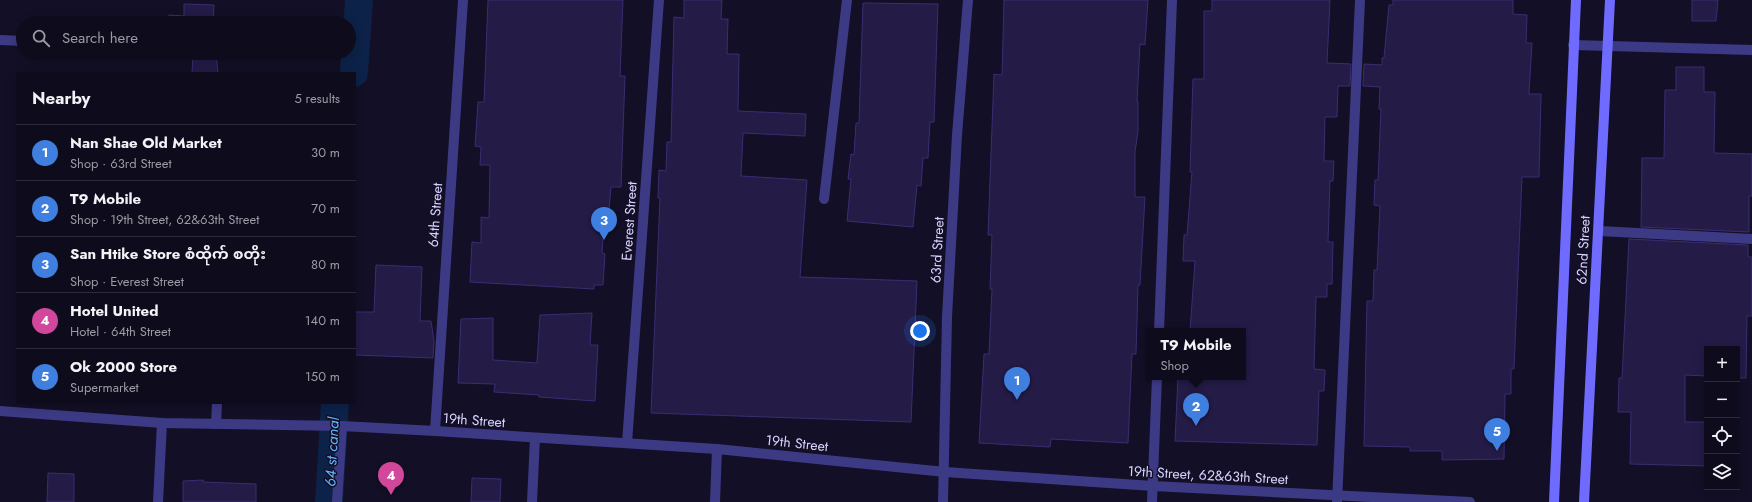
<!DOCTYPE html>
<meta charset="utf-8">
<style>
:root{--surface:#0e0b1c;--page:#171425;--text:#f1f3f6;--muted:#9b9ba3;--line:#2e2b3b;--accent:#7c3aed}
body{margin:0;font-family:Jost,"Noto Sans Myanmar",sans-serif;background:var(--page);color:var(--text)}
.controls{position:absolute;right:12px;bottom:12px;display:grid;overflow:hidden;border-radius:0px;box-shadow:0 2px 10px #0003}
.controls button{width:36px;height:36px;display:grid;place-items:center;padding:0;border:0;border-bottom:1px solid var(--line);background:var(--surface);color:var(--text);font:20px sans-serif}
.you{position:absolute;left:920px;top:331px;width:14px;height:14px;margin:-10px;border:3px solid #fff;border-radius:50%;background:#1a73e8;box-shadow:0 0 0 6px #1a73e833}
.badge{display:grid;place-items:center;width:26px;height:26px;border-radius:50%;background:var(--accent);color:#fff;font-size:13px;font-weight:700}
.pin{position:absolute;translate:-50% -33px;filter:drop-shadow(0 1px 2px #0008)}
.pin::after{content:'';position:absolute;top:21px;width:14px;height:12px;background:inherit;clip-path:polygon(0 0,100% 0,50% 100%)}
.popup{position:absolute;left:1146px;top:328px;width:100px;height:52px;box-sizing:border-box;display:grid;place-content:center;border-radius:0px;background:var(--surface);filter:drop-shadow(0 1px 3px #0005);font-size:13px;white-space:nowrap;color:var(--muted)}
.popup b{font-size:15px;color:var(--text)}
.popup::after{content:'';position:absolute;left:50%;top:100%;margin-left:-8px;border:8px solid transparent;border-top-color:var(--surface)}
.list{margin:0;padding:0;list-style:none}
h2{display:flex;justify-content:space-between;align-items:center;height:52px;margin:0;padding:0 16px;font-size:17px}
h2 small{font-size:13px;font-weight:400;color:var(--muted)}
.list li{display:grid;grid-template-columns:26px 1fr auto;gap:12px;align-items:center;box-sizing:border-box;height:56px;padding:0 16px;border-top:1px solid var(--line)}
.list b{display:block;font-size:15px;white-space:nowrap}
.list p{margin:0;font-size:13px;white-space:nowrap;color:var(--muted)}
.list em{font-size:13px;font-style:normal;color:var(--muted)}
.icon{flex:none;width:22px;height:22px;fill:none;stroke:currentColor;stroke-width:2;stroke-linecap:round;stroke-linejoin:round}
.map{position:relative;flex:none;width:1752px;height:502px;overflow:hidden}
.search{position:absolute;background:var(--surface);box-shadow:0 2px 10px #0003;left:16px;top:16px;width:340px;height:44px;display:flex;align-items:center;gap:10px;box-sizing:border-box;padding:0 14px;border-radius:22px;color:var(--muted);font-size:15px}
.panel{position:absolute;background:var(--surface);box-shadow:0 2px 10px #0003;left:16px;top:72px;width:340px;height:332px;border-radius:0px}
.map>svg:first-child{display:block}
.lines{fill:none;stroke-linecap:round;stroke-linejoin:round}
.canal{stroke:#0c2248;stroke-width:28}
.building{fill:#241b47;stroke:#3b2d73}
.minor{stroke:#3d3a85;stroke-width:10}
.tertiary{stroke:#3d3a85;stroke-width:10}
.secondary{stroke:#6f6bff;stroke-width:10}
.labels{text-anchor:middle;stroke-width:3;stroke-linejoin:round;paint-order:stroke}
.street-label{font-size:14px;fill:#d9d4ff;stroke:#130f26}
.water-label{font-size:15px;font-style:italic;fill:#62b6ff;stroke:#130f26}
</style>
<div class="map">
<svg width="1752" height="502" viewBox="0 0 1752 502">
<rect width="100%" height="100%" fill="#130f26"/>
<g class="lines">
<path class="canal" d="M 354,73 L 359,0
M 329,502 L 335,403"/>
</g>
<path class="building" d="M 488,0 L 623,0 L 620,76 L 625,76 L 621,187 L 611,187 L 609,210 L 605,210 L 602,253 L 605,254 L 603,285 L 594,285 L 594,289 L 470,282 L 472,242 L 481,243 L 481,217 L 489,218 L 490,165 L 480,165 L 481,147 L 475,146 L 478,102 L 484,102 Z
M 684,0 L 722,0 L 721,19 L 728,19 L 727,54 L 739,54 L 738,111 L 806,114 L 805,136 L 743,133 L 741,176 L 807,180 L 800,277 L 917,281 L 911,422 L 651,413 L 660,198 L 658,198 L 659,170 L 666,171 L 667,142 L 671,142 L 674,17 L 684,18 Z
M 1004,0 L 1148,0 L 1145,45 L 1140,44 L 1137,101 L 1138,101 L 1138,131 L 1135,152 L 1135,197 L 1145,197 L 1140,285 L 1138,285 L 1136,354 L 1132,354 L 1128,443 L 1051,439 L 1050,447 L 979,443 L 984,354 L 989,354 L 992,289 L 990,289 L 992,235 L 988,235 L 994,74 L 1002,75 Z
M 1212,0 L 1330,0 L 1327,63 L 1351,64 L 1350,86 L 1338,86 L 1337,117 L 1325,117 L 1324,161 L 1334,161 L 1333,181 L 1330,181 L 1328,242 L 1333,242 L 1332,284 L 1327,284 L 1327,297 L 1316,297 L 1314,369 L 1325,370 L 1324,391 L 1319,391 L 1317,445 L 1175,441 L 1178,377 L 1243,377 L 1243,331 L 1190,331 L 1195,261 L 1183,261 L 1184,235 L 1187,235 L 1192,172 L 1190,172 L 1193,79 L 1204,79 L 1204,11 L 1212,11 Z
M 1393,0 L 1513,0 L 1513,14 L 1527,15 L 1526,43 L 1532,43 L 1529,94 L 1541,94 L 1539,177 L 1522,177 L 1514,369 L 1511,369 L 1511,394 L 1505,394 L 1504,459 L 1442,460 L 1442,451 L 1410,451 L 1410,447 L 1364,446 L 1367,301 L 1373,301 L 1374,270 L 1377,270 L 1380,206 L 1374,205 L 1375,180 L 1378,180 L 1381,109 L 1379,109 L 1380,87 L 1363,86 L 1364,64 L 1382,65 L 1382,58 L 1384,58 L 1389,5 L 1393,5 Z
M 1692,0 L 1718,0 L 1716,21 L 1692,21 Z
M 863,3 L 938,4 L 934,122 L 930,122 L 928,158 L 923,158 L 921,186 L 917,185 L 913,227 L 847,221 L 851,179 L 848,179 L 851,154 L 854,155 L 856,123 L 859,123 Z
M 184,4 L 214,5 L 213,23 L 168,23 L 169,15 L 184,16 Z
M 193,53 L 216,53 L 218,73 L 192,73 Z
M 1676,67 L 1704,67 L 1704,92 L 1715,92 L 1714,153 L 1752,154 L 1752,196 L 1749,196 L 1749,232 L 1641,227 L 1642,158 L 1664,158 L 1665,90 L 1676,90 Z
M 1629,239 L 1748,245 L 1748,257 L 1752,257 L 1752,316 L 1747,316 L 1746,378 L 1737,378 L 1737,349 L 1707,349 L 1707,376 L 1685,375 L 1685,422 L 1707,422 L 1707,466 L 1630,464 L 1631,412 L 1618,412 L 1619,378 L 1622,378 Z
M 376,265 L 422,267 L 420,321 L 431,321 L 434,341 L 433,358 L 355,355 L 355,312 L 374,312 Z
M 592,313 L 590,345 L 598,345 L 595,401 L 539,397 L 539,395 L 494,392 L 495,384 L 458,383 L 461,319 L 493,318 L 493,360 L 537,363 L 540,315 Z
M 48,473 L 74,474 L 74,502 L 47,502 Z
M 472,478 L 501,479 L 500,502 L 471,502 Z
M 203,480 L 203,482 L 256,484 L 256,502 L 183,502 L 183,481 Z"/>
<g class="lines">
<path class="minor" d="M 76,23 L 77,22
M 0,40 L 23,41
M 1573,45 L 1752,50
M 824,199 L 847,0
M 1599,231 L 1752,239
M 1159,331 L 1172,0
M 216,424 L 217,403
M 435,431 L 463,0
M 627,443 L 659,0
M 158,502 L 162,423
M 337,502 L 342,426
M 532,502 L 535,438
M 715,502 L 717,449
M 943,502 L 947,317 L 957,135 L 968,0
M 1152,502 L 1157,377
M 1337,502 L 1360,0"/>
<path class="tertiary" d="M 0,411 L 162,423 L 342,426 L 435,431 L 717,449 L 945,472 L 1153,486 L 1470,502"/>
<path class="secondary" d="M 1554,502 L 1576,0
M 1584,502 L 1610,0"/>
</g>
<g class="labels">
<g class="street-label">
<text transform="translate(435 215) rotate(-86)" y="5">64th Street</text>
<text transform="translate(629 221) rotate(-86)" y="5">Everest Street</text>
<text transform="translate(937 250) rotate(-87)" y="5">63rd Street</text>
<text transform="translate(1583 250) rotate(-87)" y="5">62nd Street</text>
<text transform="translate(474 420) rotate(4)" y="5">19th Street</text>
<text transform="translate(797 443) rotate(6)" y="5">19th Street</text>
<text transform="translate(1208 475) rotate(3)" y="5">19th Street, 62&amp;63th Street</text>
</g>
<g class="water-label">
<text transform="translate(332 452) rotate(-87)" y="5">64 st canal</text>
</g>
</g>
</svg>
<div class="controls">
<button>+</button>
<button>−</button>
<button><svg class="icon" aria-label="locate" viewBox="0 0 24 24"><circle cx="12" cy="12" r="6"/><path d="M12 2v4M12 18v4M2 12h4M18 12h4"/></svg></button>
<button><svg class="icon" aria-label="layers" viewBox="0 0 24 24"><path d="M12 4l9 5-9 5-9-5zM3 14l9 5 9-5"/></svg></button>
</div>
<div class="you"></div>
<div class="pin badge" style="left:1017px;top:400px;background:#3f7fe0">1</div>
<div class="pin badge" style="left:1196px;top:426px;background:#3f7fe0">2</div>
<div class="popup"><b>T9 Mobile</b>Shop</div>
<div class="pin badge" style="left:604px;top:240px;background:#3f7fe0">3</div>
<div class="pin badge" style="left:391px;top:495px;background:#d1479c">4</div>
<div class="pin badge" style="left:1497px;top:451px;background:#3f7fe0">5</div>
<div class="search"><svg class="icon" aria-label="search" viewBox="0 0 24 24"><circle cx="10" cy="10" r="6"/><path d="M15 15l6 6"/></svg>Search here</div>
<section class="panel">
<h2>Nearby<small>5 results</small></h2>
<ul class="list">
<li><span class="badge" style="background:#3f7fe0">1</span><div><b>Nan Shae Old Market</b><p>Shop · 63rd Street</p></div><em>30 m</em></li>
<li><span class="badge" style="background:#3f7fe0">2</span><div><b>T9 Mobile</b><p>Shop · 19th Street, 62&amp;63th Street</p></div><em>70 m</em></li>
<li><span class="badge" style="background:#3f7fe0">3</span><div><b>San Htike Store စံထိုက် စတိုး</b><p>Shop · Everest Street</p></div><em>80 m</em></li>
<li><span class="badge" style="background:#d1479c">4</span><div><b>Hotel United</b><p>Hotel · 64th Street</p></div><em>140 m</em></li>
<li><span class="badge" style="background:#3f7fe0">5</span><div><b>Ok 2000 Store</b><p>Supermarket</p></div><em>150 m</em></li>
</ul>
</section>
</div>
